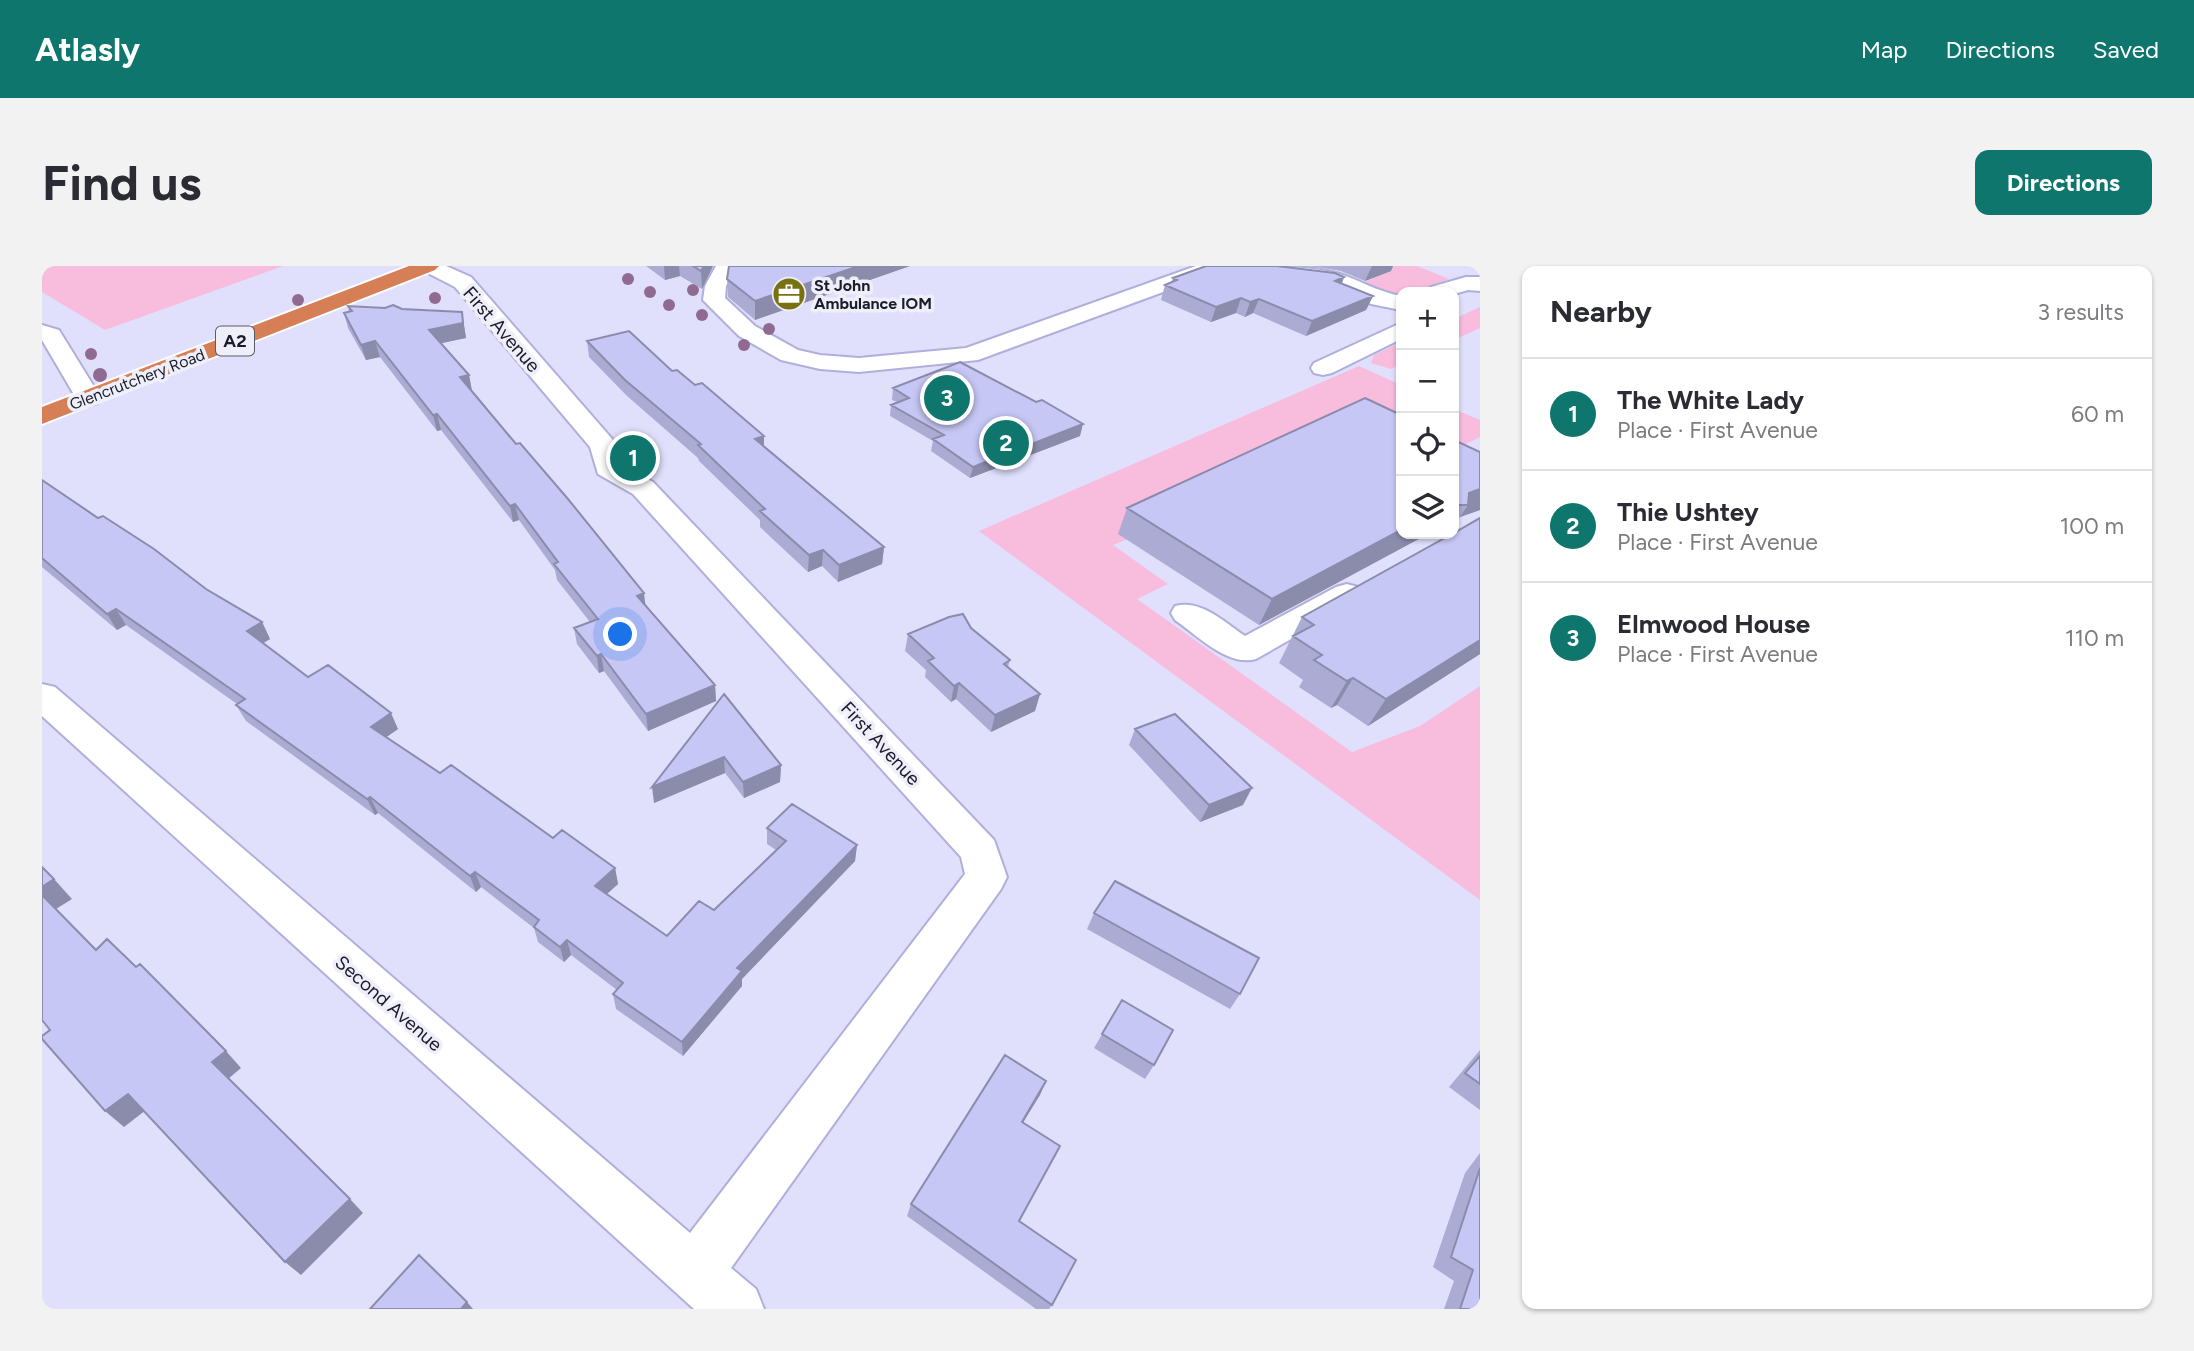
<!DOCTYPE html>
<meta charset="utf-8">
<style>
:root{--surface:#fff;--page:#f2f2f3;--text:#2b2b33;--muted:#7c7c81;--line:#e1e1e2;--accent:#0f766e}
body{margin:0;font-family:Figtree,sans-serif;background:var(--page);color:var(--text)}
.controls{position:absolute;right:21px;top:21px;display:grid;overflow:hidden;border-radius:14px;box-shadow:0 2px 5px #0004}
.controls button{width:63px;height:63px;display:grid;place-items:center;padding:0;border:0;border-bottom:2px solid var(--line);background:var(--surface);color:var(--text);font:35px sans-serif}
.you{position:absolute;left:579px;top:369px;width:24px;height:24px;margin:-18px;border:5px solid #fff;border-radius:50%;background:#1a73e8;box-shadow:0 0 0 10px #1a73e833}
.badge{display:grid;place-items:center;width:46px;height:46px;border-radius:50%;background:var(--accent);color:#fff;font-size:23px;font-weight:700}
.pin{position:absolute;translate:-50% -50%;border:4px solid #fff;box-shadow:0 2px 7px #0006}
.list{margin:0;padding:0;list-style:none}
h2{display:flex;justify-content:space-between;align-items:center;height:91px;margin:0;padding:0 28px;font-size:30px}
h2 small{font-size:23px;font-weight:400;color:var(--muted)}
.list li{display:grid;grid-template-columns:46px 1fr auto;gap:21px;align-items:center;box-sizing:border-box;height:112px;padding:0 28px;border-top:2px solid var(--line)}
.list b{display:block;font-size:26px;white-space:nowrap}
.list p{margin:0;font-size:23px;white-space:nowrap;color:var(--muted)}
.list em{font-size:23px;font-style:normal;color:var(--muted)}
.icon{flex:none;width:38px;height:38px;fill:none;stroke:currentColor;stroke-width:2;stroke-linecap:round;stroke-linejoin:round}
.map{position:relative;flex:none;width:1438px;height:1043px;overflow:hidden;border-radius:14px}
header{display:flex;align-items:center;gap:42px;box-sizing:border-box;height:98px;padding:0 35px;background:var(--accent);color:#fff}
header strong{font-size:33px}
nav{display:flex;gap:38px;margin-inline-start:auto;font-size:24px}
.intro{display:flex;align-items:center;justify-content:space-between;box-sizing:border-box;height:168px;padding:0 42px}
h1{margin:0;font-size:49px}
.button{padding:18px 32px;border-radius:14px;background:var(--accent);color:#fff;font-size:24px;font-weight:700}
main{display:flex;gap:42px;padding:0 42px}
aside{flex:1;background:var(--surface);border-radius:14px;box-shadow:0 2px 5px #0004}
.map>svg:first-child{display:block}
.green{fill:#f8bcdd}
.lines{fill:none;stroke-linecap:round;stroke-linejoin:round}
.minor-casing{stroke:#afafdc;stroke-width:4}
.highway-casing{stroke:#fff;stroke-width:4}
.minor{fill:#fff;fill-rule:evenodd}
.highway{fill:#d67e55;fill-rule:evenodd}
.tree{fill:#906b91}
.wall{fill:#ababd4}
.shaded-wall{fill:#8b8bac}
.building{fill:#c7c7f6;stroke:#8b8bac;stroke-width:2}
.labels{text-anchor:middle;stroke-width:7;stroke-linejoin:round;paint-order:stroke}
.far-poi-label{font-size:16px;font-weight:bold;fill:#1b1b2c;stroke:#efeff9;text-anchor:start}
.far-street-label{font-size:16px;fill:#1b1b2c;stroke:#efeff9}
.shield{fill:#efeff9;stroke:#5b5b6a;stroke-width:2}
.shield-label{font-size:18px;font-weight:bold;fill:#1b1b2c}
.street-label{font-size:19px;fill:#1b1b2c;stroke:#efeff9}
</style>
<header>
<strong>Atlasly</strong>
<nav><a>Map</a><a>Directions</a><a>Saved</a></nav>
</header>
<div class="intro"><h1>Find us</h1><a class="button">Directions</a></div>
<main>
<div class="map">
<svg width="1438" height="1043" viewBox="0 0 1438 1043">
<rect width="100%" height="100%" fill="#e0e0fd"/>
<path class="green" d="M 0,0 L 241,0 L 63,64 L 0,26 Z
M 1335,0 L 1375,0 L 1407,13 L 1375,26 L 1359,26 L 1359,30 L 1322,16 L 1348,5 Z
M 1438,41 L 1438,62 L 1412,74 L 1412,53 Z
M 1359,76 L 1359,98 L 1349,103 L 1329,97 L 1332,89 Z
M 1317,100 L 1359,119 L 1359,162 L 1071,279 L 1126,318 L 1095,333 L 1310,486 L 1378,460 L 1438,420 L 1438,634 L 937,265 Z
M 1412,143 L 1438,154 L 1438,171 L 1412,184 Z"/>
<g class="lines">
<defs>
<path id="minor" d="M 376,0 L 404,0 L 429,11 L 571,174 L 579,198 L 611,216 L 952,574 L 965,611 L 959,623 L 689,1002 L 714,1023 L 722,1043 L 652,1043 L 0,450 L 0,418 L 13,421 L 648,967 L 923,608 L 919,591 L 591,228 L 556,208 L 548,181 L 413,21 L 380,4 Z
M 674,0 L 696,0 L 684,20 L 683,32 L 713,60 L 756,84 L 778,89 L 817,92 L 924,82 L 1154,0 L 1185,0 L 1181,4 L 936,94 L 817,106 L 778,103 L 739,94 L 697,70 L 661,34 L 663,20 Z
M 1199,0 C 1229,0 1270,0 1298,8 C 1319,15 1337,26 1359,30 L 1359,44 L 1329,38 L 1288,19 L 1234,13 L 1203,4 Z
M 1424,11 L 1438,11 L 1438,25 L 1426,24 L 1412,28 L 1386,26 L 1389,21 Z
M 1359,57 L 1359,73 L 1290,107 L 1281,109 L 1272,107 L 1269,102 L 1272,97 Z
M 0,59 L 17,64 L 59,132 L 55,137 L 46,140 L 37,137 L 0,74 Z
M 1305,318 L 1316,321 L 1321,328 L 1316,335 L 1214,393 C 1186,401 1156,370 1133,354 L 1129,347 L 1133,340 C 1159,333 1182,356 1203,370 L 1294,321 Z"/>
<path id="highway" d="M 367,0 L 397,0 L 393,4 L 0,158 L 0,141 Z"/>
</defs>
<use href="#minor" class="minor-casing"/>
<use href="#highway" class="highway-casing"/>
<use href="#minor" class="minor"/>
<use href="#highway" class="highway"/>
</g>
<g class="tree">
<circle cx="586" cy="13" r="6"/>
<circle cx="651" cy="24" r="6"/>
<circle cx="608" cy="26" r="6"/>
<circle cx="393" cy="32" r="6"/>
<circle cx="256" cy="34" r="6"/>
<circle cx="627" cy="39" r="6"/>
<circle cx="660" cy="49" r="6"/>
<circle cx="727" cy="63" r="6"/>
<circle cx="702" cy="79" r="6"/>
<circle cx="49" cy="88" r="6"/>
<circle cx="58" cy="109" r="7"/>
</g>
<path class="wall" d="M 604,0 L 671,0 L 660,23 L 638,10 L 623,14 Z
M 868,0 L 713,54 L 686,31 L 685,13 Z
M 1259,0 L 1351,0 L 1349,5 L 1323,15 L 1299,5 L 1275,1 Z
M 1302,11 L 1300,18 L 1331,30 L 1324,44 L 1264,70 L 1211,47 L 1203,51 L 1194,47 L 1169,56 L 1119,34 L 1123,19 L 1129,17 L 1131,12 Z
M 306,40 L 420,46 L 424,72 L 399,77 L 427,109 L 430,125 L 429,125 L 604,339 L 673,419 L 674,435 L 606,465 L 562,405 L 557,407 L 535,378 L 532,362 L 548,356 L 515,314 L 513,304 L 477,254 L 471,256 L 399,164 L 395,165 L 338,91 L 324,94 L 306,62 L 302,47 L 307,46 Z
M 545,75 L 630,105 L 653,119 L 722,170 L 722,180 L 842,281 L 840,298 L 796,316 L 780,300 L 766,306 L 718,261 L 718,254 L 657,195 L 656,192 L 584,129 L 547,91 Z
M 851,122 L 1038,170 L 928,212 L 889,185 L 891,175 L 848,150 L 849,139 L 855,136 L 850,134 Z
M 1412,174 L 1438,244 L 1418,251 L 1412,262 Z
M 0,214 L 164,323 L 220,356 L 228,373 L 221,377 L 266,411 L 356,463 L 344,471 L 398,507 L 511,572 L 573,602 L 576,618 L 565,628 L 625,670 L 672,644 L 734,584 L 725,578 L 725,562 L 815,579 L 813,595 L 700,713 L 700,720 L 641,790 L 574,743 L 571,728 L 575,724 L 529,689 L 522,696 L 496,676 L 492,662 L 439,621 L 434,626 L 336,547 L 333,549 L 204,455 L 194,439 L 195,438 L 84,359 L 75,364 L 0,301 Z
M 1085,242 L 1359,268 L 1386,268 L 1217,359 L 1076,268 Z
M 1438,252 L 1438,388 L 1326,460 L 1295,439 L 1289,442 L 1257,421 L 1261,414 L 1237,397 L 1260,351 Z
M 929,362 L 968,394 L 966,401 L 998,428 L 993,445 L 949,466 L 914,433 L 909,436 L 883,411 L 884,404 L 863,385 L 866,368 Z
M 682,428 L 739,499 L 738,516 L 702,532 L 683,507 L 612,537 Z
M 1093,463 L 1201,539 L 1158,556 L 1087,479 Z
M 1052,647 L 1198,728 L 1188,743 L 1045,663 Z
M 1080,734 L 1112,799 L 1103,813 L 1052,782 Z
M 1438,784 L 1438,844 L 1407,821 Z
M 1004,815 L 981,856 L 977,955 L 1010,1039 L 1007,1043 L 994,1043 L 865,950 L 869,938 Z
M 1438,887 L 1438,1043 L 1402,1043 L 1412,1015 L 1391,1001 L 1423,907 Z"/>
<path class="shaded-wall" d="M 622,0 L 637,0 L 638,10 L 623,14 Z
M 662,0 L 671,0 L 660,23 L 659,5 Z
M 817,0 L 868,0 L 713,54 L 713,35 Z
M 1330,0 L 1351,0 L 1349,5 L 1323,15 Z
M 1302,11 L 1296,26 L 1293,15 Z
M 1331,30 L 1324,44 L 1264,70 L 1270,55 Z
M 1199,32 L 1194,47 L 1169,56 L 1174,41 Z
M 1217,33 L 1211,47 L 1203,51 L 1208,36 Z
M 420,46 L 424,72 L 391,79 L 387,64 Z
M 333,75 L 338,91 L 324,94 L 319,79 Z
M 427,109 L 430,125 L 421,127 L 418,111 Z
M 395,148 L 399,164 L 395,165 L 391,149 Z
M 1041,158 L 1038,170 L 928,212 L 931,201 Z
M 722,170 L 722,186 L 713,173 Z
M 1438,223 L 1438,244 L 1418,251 L 1426,239 L 1427,227 Z
M 473,238 L 477,254 L 471,256 L 468,240 Z
M 1359,264 L 1359,268 L 1386,268 L 1217,359 L 1230,333 Z
M 842,281 L 840,298 L 796,316 L 797,299 Z
M 781,284 L 780,300 L 766,306 L 767,289 Z
M 602,327 L 604,344 L 595,330 Z
M 74,343 L 84,359 L 75,364 L 65,348 Z
M 220,356 L 228,373 L 213,382 L 205,365 Z
M 1438,374 L 1438,388 L 1326,460 L 1344,433 Z
M 559,388 L 562,405 L 557,407 L 555,390 Z
M 1311,412 L 1295,439 L 1289,442 L 1305,415 Z
M 917,417 L 914,433 L 909,436 L 912,420 Z
M 673,419 L 674,435 L 606,465 L 604,448 Z
M 998,428 L 993,445 L 949,466 L 953,449 Z
M 349,447 L 356,463 L 336,477 L 329,461 Z
M 682,491 L 683,507 L 612,537 L 610,521 Z
M 739,499 L 738,516 L 702,532 L 701,516 Z
M 1210,522 L 1201,539 L 1158,556 L 1167,539 Z
M 328,531 L 336,547 L 333,549 L 325,533 Z
M 815,579 L 813,595 L 700,713 L 700,720 L 641,790 L 640,776 L 695,702 Z
M 573,602 L 576,618 L 557,635 L 553,620 Z
M 433,606 L 439,621 L 434,626 L 428,610 Z
M 12,613 L 30,633 L 14,643 L 0,629 L 0,621 Z
M 525,674 L 529,689 L 522,696 L 518,681 Z
M 184,785 L 199,802 L 186,813 L 170,796 Z
M 1004,815 L 998,829 L 974,868 L 980,856 Z
M 86,828 L 104,844 L 82,861 L 63,845 Z
M 308,933 L 321,947 L 259,1009 L 243,996 Z
M 425,1036 L 431,1043 L 419,1043 Z"/>
<path class="building" d="M 651,0 L 662,0 L 659,5 Z
M 687,0 L 817,0 L 713,35 L 685,13 Z
M 1164,0 L 1235,0 L 1293,7 L 1302,11 L 1293,15 L 1331,30 L 1270,55 L 1217,33 L 1208,36 L 1199,32 L 1174,41 L 1123,19 L 1135,14 L 1131,12 Z
M 351,39 L 360,43 L 420,46 L 421,57 L 387,64 L 427,109 L 418,111 L 474,178 L 478,177 L 526,233 L 602,327 L 595,330 L 673,419 L 604,448 L 559,388 L 555,390 L 532,362 L 556,353 L 512,298 L 516,296 L 473,238 L 468,240 L 395,148 L 391,149 L 333,75 L 319,79 L 302,47 L 310,45 L 306,40 L 343,42 Z
M 587,65 L 630,105 L 635,104 L 653,119 L 660,117 L 722,170 L 713,173 L 842,281 L 797,299 L 781,284 L 767,289 L 718,245 L 723,243 L 656,179 L 659,178 L 583,114 L 545,75 Z
M 918,96 L 994,136 L 1000,134 L 1041,158 L 931,201 L 891,173 L 902,169 L 849,139 L 867,132 L 851,122 Z
M 1323,132 L 1359,149 L 1359,264 L 1230,333 L 1085,242 Z
M 1412,174 L 1438,186 L 1438,223 L 1427,227 L 1426,239 L 1412,239 Z
M 0,214 L 56,252 L 61,250 L 112,283 L 164,323 L 220,356 L 205,365 L 266,411 L 286,399 L 349,447 L 329,461 L 398,507 L 409,499 L 511,572 L 520,564 L 573,602 L 553,620 L 625,670 L 657,635 L 672,644 L 744,575 L 725,562 L 750,538 L 815,579 L 695,702 L 700,705 L 640,776 L 571,728 L 581,717 L 525,674 L 518,681 L 492,661 L 497,654 L 433,606 L 428,610 L 328,531 L 325,533 L 194,439 L 203,433 L 74,343 L 65,348 L 0,292 Z
M 1438,252 L 1438,374 L 1344,433 L 1311,412 L 1305,415 L 1272,394 L 1280,389 L 1251,370 L 1272,359 L 1260,351 L 1410,268 L 1412,268 L 1412,267 Z
M 921,348 L 929,362 L 968,394 L 962,398 L 998,428 L 953,449 L 917,417 L 912,420 L 886,395 L 892,392 L 866,368 L 907,351 Z
M 682,428 L 739,499 L 701,516 L 682,491 L 610,521 Z
M 1133,448 L 1210,522 L 1167,539 L 1093,463 Z
M 0,601 L 12,613 L 0,621 Z
M 1073,615 L 1217,692 L 1198,728 L 1052,647 Z
M 0,629 L 54,684 L 65,673 L 94,701 L 98,698 L 184,785 L 170,796 L 308,933 L 243,996 L 86,828 L 63,845 L 0,773 L 0,770 L 8,764 L 0,754 Z
M 1080,734 L 1131,764 L 1112,799 L 1060,768 Z
M 963,789 L 1004,815 L 980,856 L 1018,880 L 977,955 L 1034,994 L 1010,1039 L 869,938 Z
M 1438,790 L 1438,818 L 1423,807 Z
M 1438,902 L 1438,1043 L 1418,1043 L 1431,1004 L 1409,991 Z
M 377,989 L 425,1036 L 419,1043 L 328,1043 Z"/>
<defs>
<symbol id="office-disc" viewBox="-11 -11 22 22"><circle r="9.5" fill="#787112" stroke="#efeff9"/><path d="M-6-3h4V-5.5h4V-3h4V5H-6ZM-1-4.5V-3h2v-1.5ZM-6 0V1H6V0Z" fill="#fff"/></symbol>
</defs>
<g fill-rule="evenodd">
<use href="#office-disc" x="728" y="9" width="38" height="38"/>
</g>
<g class="labels">
<g class="far-poi-label">
<text x="772" y="25">St John<tspan x="772" dy="18">Ambulance IOM</tspan></text>
</g>
<g class="far-street-label">
<text transform="translate(95 113) rotate(-21)" y="6">Glencrutchery Road</text>
</g>
<rect class="shield" x="174" y="60.5" width="38" height="29" rx="5"/>
<g class="shield-label">
<text x="193" y="81">A2</text>
</g>
<g class="street-label">
<text transform="translate(460 63) rotate(49)" y="7">First Avenue</text>
<text transform="translate(839 477) rotate(47)" y="7">First Avenue</text>
<text transform="translate(347 737) rotate(41)" y="7">Second Avenue</text>
</g>
</g>
</svg>
<div class="controls">
<button>+</button>
<button>−</button>
<button><svg class="icon" aria-label="locate" viewBox="0 0 24 24"><circle cx="12" cy="12" r="6"/><path d="M12 2v4M12 18v4M2 12h4M18 12h4"/></svg></button>
<button><svg class="icon" aria-label="layers" viewBox="0 0 24 24"><path d="M12 4l9 5-9 5-9-5zM3 14l9 5 9-5"/></svg></button>
</div>
<div class="you"></div>
<div class="pin badge" style="left:591px;top:192px">1</div>
<div class="pin badge" style="left:964px;top:177px">2</div>
<div class="pin badge" style="left:905px;top:132px">3</div>
</div>
<aside>
<h2>Nearby<small>3 results</small></h2>
<ul class="list">
<li><span class="badge">1</span><div><b>The White Lady</b><p>Place · First Avenue</p></div><em>60 m</em></li>
<li><span class="badge">2</span><div><b>Thie Ushtey</b><p>Place · First Avenue</p></div><em>100 m</em></li>
<li><span class="badge">3</span><div><b>Elmwood House</b><p>Place · First Avenue</p></div><em>110 m</em></li>
</ul>
</aside>
</main>
